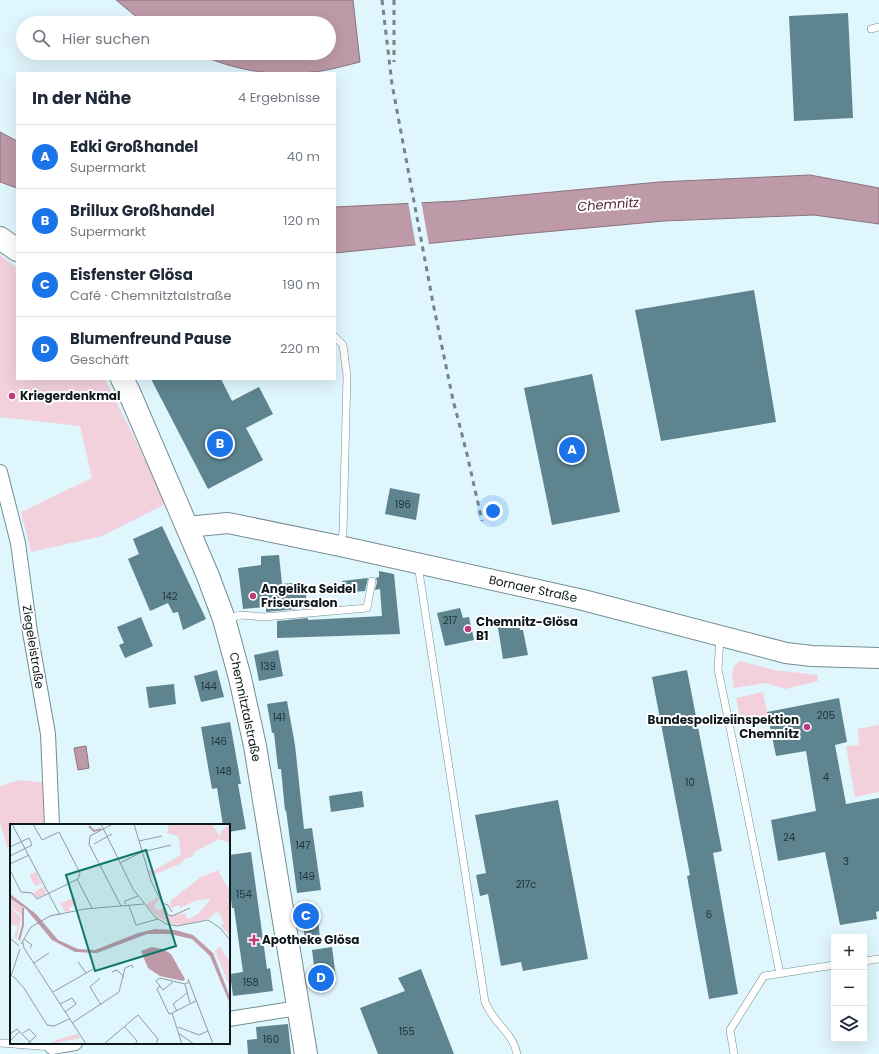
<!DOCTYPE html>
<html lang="de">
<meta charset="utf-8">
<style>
:root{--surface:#fff;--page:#f2f2f3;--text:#1f2937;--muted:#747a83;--line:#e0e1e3;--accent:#1a73e8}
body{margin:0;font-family:Poppins,sans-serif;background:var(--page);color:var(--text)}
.controls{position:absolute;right:12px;bottom:12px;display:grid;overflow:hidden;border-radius:0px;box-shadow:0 4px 16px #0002}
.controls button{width:36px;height:36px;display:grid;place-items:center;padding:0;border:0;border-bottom:1px solid var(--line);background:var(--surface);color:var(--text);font:20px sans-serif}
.you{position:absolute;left:493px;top:511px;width:14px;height:14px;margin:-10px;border:3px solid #fff;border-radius:50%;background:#1a73e8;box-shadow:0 0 0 6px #1a73e833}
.badge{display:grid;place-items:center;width:26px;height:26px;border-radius:50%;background:var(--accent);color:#fff;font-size:13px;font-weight:700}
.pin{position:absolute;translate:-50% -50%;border:2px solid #fff;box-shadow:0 1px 4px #0006}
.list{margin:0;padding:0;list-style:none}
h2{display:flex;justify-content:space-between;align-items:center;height:52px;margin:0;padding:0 16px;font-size:17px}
h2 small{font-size:13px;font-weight:400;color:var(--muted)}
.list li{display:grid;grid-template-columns:26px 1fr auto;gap:12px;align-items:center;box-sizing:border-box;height:64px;padding:0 16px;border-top:1px solid var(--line)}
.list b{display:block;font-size:15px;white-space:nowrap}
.list p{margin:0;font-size:13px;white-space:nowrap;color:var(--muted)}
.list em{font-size:13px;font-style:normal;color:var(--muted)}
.icon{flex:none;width:22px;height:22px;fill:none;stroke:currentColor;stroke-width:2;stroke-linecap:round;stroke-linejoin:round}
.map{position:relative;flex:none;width:879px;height:1054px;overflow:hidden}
.search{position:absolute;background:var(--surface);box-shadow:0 4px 16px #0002;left:16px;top:16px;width:320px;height:44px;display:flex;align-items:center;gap:10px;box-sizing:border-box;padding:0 14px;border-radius:22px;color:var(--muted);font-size:15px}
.panel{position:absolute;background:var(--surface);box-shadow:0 4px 16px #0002;left:16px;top:72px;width:320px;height:308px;border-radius:0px}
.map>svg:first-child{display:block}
.green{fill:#f2d1dd}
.water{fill:#be9aa8;stroke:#89737d}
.pier{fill:#e0f6fd}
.building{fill:#5d848f}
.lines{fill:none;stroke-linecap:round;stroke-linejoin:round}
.lane-casing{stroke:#748e95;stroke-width:8}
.street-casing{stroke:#748e95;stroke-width:16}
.secondary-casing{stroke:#748e95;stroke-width:22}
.primary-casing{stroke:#748e95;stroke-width:24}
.lane{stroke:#fff;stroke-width:7}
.street{stroke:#fff;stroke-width:14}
.secondary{stroke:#fff;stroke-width:20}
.primary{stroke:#fff;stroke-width:22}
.rail{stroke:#748488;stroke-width:3;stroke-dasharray:5 5;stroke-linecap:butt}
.poi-dot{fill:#c03a7c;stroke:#fff;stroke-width:1.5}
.labels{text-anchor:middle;stroke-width:4;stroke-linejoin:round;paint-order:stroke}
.number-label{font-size:10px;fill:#223337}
.poi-label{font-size:12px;font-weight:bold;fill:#0e181a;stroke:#fff;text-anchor:start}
.street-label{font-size:12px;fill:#0e181a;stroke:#fff}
.water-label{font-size:13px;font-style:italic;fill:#56263b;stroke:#fff}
.inset-river{fill:none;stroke:#be9aa8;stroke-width:2}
.inset-road{fill:none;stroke:#8c9da2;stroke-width:1}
.view{fill:#0f766e;fill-opacity:0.15;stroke:#0f766e;stroke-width:2}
.inset-edge{fill:none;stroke:#0e181a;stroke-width:2}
</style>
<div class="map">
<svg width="879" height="1054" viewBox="0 0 879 1054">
<rect width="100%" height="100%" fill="#e0f6fd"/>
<path class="green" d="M 0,255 L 17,268 L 17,379 L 105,379 L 167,503 L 102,536 L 31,552 L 21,512 L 92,478 L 80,426 L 0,417 Z
M 740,661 L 774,670 L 818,675 L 818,681 L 785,689 L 766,683 L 734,688 C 733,676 729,668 740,661 Z
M 763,692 L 768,717 L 749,721 L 740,718 L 736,698 Z
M 879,725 L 879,792 L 855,797 L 846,746 L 859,745 L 858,729 Z
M 20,780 L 46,783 L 46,825 L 11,825 L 11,847 L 7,847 L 0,823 L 0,786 Z"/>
<path class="water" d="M 116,0 L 353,0 L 360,62 C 347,65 334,69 321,71 C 276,77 238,72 196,53 L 329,53 L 329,23 L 144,23 Z
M 0,132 L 17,141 L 17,188 L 0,182 Z
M 810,175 L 879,188 L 879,224 L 814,215 L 664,221 L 522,234 L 335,253 L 335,207 L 458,201 L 659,182 Z
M 86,746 L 89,768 L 78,770 L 74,748 Z"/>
<path class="pier" d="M 421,200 L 429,245 L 416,247 L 408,201 Z"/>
<path class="building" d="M 848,13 L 853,118 L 794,121 L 789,16 Z
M 754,290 L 776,422 L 661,441 L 635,310 Z
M 592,374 L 620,512 L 552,525 L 524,388 Z
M 151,379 L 221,379 L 232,401 L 259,387 L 273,414 L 246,428 L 263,460 L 208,489 Z
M 390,488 L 420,494 L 416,520 L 385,514 Z
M 162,526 L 206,619 L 183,630 L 178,612 L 173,613 L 168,603 L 150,611 L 128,559 L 139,554 L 133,539 Z
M 279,555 L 282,584 L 305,582 L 307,608 L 266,612 L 266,607 L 243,609 L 238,568 L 261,565 L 261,556 Z
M 379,571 L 394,574 L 400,634 L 277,638 L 277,621 L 308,618 L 308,620 L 382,616 L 380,589 L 375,590 L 377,582 L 376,578 L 379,577 Z
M 368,578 L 365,591 L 343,593 L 342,581 Z
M 460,608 L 463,618 L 469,617 L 474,640 L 445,646 L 437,613 Z
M 141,617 L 153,646 L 125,658 L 119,645 L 124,643 L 117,627 Z
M 518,618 L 520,630 L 523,630 L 528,655 L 503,659 L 497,622 Z
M 278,650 L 283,676 L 259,681 L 254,655 Z
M 217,670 L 224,697 L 201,702 L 194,676 Z
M 687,670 L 722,851 L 713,853 L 738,994 L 709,999 L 687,876 L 690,875 L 652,677 Z
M 174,684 L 176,704 L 149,708 L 146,687 Z
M 839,698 L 847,742 L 835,745 L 846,804 L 879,798 L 879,911 L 876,912 L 877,919 L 840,925 L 825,852 L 778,861 L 771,820 L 816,811 L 806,751 L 776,756 L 767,712 Z
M 287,701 L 295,745 L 304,829 L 312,828 L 321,890 L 297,893 L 286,810 L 285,811 L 281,769 L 278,769 L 274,733 L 272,733 L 267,704 Z
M 230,722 L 241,784 L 238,784 L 246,829 L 229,832 L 229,825 L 223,825 L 217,788 L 212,789 L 201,727 Z
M 362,791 L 364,807 L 331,812 L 329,796 Z
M 558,800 L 588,959 L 523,971 L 521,962 L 501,966 L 488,894 L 480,896 L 476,875 L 486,873 L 475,815 Z
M 251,852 L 267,969 L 270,968 L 273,991 L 233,996 L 230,974 L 243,972 L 234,908 L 232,908 L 229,884 L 229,855 Z
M 318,918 L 320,939 L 305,941 L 303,920 Z
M 332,947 L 336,978 L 316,981 L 312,950 Z
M 421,969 L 454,1054 L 378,1054 L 360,1008 L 405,991 L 398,978 Z
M 288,1024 L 291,1054 L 248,1054 L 247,1040 L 257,1039 L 256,1027 Z"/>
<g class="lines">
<defs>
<path id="lane" d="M 871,29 L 879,27
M 335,337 L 343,345 L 347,376 L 343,533 L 340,544
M 418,565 L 485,1002 C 487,1006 489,1010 491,1013 C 500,1027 514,1037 517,1054
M 226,619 L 241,615 L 264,617 L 367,608 L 372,581
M 720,638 L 718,669 L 780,974
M 864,961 L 879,959
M 0,1043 L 52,1047
M 734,1054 L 730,1030 L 764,976 L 834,965"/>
<path id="street" d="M 0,472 L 18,543 L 30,632 L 48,734 L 52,825
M 229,1019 L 298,1008
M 52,1047 L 75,1043"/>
<path id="secondary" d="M 187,527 L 228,523 L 340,546 L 583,600 L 786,653 L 812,656 L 879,658"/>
<path id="primary" d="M 0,238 L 17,250
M 122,379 L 129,392 L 208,576 L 224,619 L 240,678 L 255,746 L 306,1054"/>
</defs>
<use href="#lane" class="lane-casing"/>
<use href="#street" class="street-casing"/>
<use href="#secondary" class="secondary-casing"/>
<use href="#primary" class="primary-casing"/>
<use href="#lane" class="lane"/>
<use href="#street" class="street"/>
<use href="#secondary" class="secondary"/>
<use href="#primary" class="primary"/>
<path class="rail" d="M 382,0 L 392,84 L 433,303 L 453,400 L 467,454 L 482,521
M 394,0 L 394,62"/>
</g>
<g class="poi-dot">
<circle cx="12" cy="396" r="4"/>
<circle cx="253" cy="596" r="4"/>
<circle cx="468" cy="629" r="4"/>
<circle cx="807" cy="727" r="4"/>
<path d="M252 934h4v4h4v4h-4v4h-4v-4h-4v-4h4z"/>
</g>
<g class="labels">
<g class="number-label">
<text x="403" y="508">196</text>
<text x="170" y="600">142</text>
<text x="450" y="624">217</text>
<text x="268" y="670">139</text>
<text x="209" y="690">144</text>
<text x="826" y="719">205</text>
<text x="279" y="721">141</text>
<text x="219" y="745">146</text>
<text x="224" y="775">148</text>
<text x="826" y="781">4</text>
<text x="690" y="786">10</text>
<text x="789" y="841">24</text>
<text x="303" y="849">147</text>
<text x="846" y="865">3</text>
<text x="307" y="880">149</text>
<text x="526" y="888">217c</text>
<text x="244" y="898">154</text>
<text x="709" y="918">6</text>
<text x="251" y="986">158</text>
<text x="407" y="1035">155</text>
<text x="271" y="1043">160</text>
</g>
<g class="poi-label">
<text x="20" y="400">Kriegerdenkmal</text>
<text x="261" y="593">Angelika Seidel<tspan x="261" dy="14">Friseursalon</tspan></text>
<text x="476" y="626">Chemnitz-Glösa<tspan x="476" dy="14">B1</tspan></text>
<text x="799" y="724" text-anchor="end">Bundespolizeiinspektion<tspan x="799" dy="14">Chemnitz</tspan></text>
<text x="262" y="944">Apotheke Glösa</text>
</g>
<g class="street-label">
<text transform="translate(533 589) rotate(12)" y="4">Bornaer Straße</text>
<text transform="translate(33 647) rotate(81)" y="4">Ziegeleistraße</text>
<text transform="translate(245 707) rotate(78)" y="4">Chemnitztalstraße</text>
</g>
<g class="water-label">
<text transform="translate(608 204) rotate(-4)" y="5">Chemnitz</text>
</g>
</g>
<g transform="translate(10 824)">
<rect width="220" height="220" fill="#e0f6fd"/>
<path d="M 159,0 L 202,0 L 210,13 L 211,7 L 220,0 L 220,19 L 209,15 L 184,28 L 182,33 L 175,35 L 170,40 L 140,52 L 138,46 L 143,47 L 171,31 L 168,12 L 157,9 ZM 208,46 L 220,68 L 219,111 L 211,102 L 214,99 L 208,87 L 198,95 L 172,101 L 162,100 L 147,93 L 136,81 L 147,73 L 149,76 L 144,82 L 147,86 L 154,84 L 157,92 L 175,89 L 178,95 L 188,90 L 201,75 L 187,76 L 170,84 L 169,81 L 161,84 L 160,77 L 191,53 ZM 26,48 L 32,59 L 25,62 L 19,51 ZM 34,62 L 36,70 L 27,74 L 23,69 ZM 0,74 L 13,83 L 12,92 L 0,81 ZM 65,74 L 67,80 L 59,84 L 60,87 L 55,88 L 50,79 ZM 0,82 L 11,94 L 7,115 L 4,113 L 8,103 L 0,99 ZM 210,123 L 220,138 L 220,164 L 205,126 ZM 67,210 L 71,214 L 39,220 L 49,215 Z" fill="#f2d1dd"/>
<path d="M 0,70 L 26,90 L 48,116 L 68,125 L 85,126 L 128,109 L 145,105 L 165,106 L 183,111 L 203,129 L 220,173 L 220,180 L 200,132 L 182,115 L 160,110 L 137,110 L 87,129 L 65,128 L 42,116 L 16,85 L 0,74 ZM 142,123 L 153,125 L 161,130 L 175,155 L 173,157 L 150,152 L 138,144 L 131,127 Z" fill="#be9aa8"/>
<path class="inset-river" d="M 79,2 L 84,7 L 91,5M 9,116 L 13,101 L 13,84"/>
<path class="inset-road" d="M 2,0 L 50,91M 91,0 L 123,65 L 145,93 L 156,100 L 167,102 L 198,96 L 210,104 L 220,116M 103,0 L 80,12 L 79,20 L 111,82M 124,0 L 141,57 L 152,79 L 158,81 L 162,88M 129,17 L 152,12M 84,20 L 102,10M 0,23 L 19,14 L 22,21 L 0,32M 110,39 L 132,28 L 161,21M 0,40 L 19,31M 0,46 L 11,68 L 22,69 L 27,75 L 68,55 L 70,49 L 49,8 L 32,16 L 23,0M 67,55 L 82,84M 115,80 L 115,77 L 128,72M 154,81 L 158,91 L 162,92 L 180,84M 119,82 L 126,101 L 148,95M 0,114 L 9,122M 14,115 L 22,121 L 20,124M 13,118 L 14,124 L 76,220M 11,120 L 21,103 L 40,92 L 75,85 L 134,80M 68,138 L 76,149M 24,139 L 39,129M 102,148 L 107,146 L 114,153M 3,152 L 14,164 L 37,201 L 44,202 L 59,195M 90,154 L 80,163 L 91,181M 0,155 L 10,125M 178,155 L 203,220M 163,158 L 153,166 L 146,157 L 150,154 L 175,160 L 179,158M 175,160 L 180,179M 150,162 L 147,165 L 159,190 L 162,189M 43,168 L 85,144M 50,180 L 62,174 L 66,180 L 55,188M 167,187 L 163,180 L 177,169M 62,199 L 109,168 L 115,144 L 122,141 L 123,144M 114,202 L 127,217 L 125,220M 168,203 L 189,211 L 198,207M 13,209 L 19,205 L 26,212 L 17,220M 168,209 L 184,220M 0,210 L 7,205 L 22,220M 0,217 L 10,207M 94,220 L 128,191 L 148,215 L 146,220M 172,220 L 162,189 L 186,177"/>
<path class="view" d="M 136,26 L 166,122 L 85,147 L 56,51 Z"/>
<rect width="220" height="220" class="inset-edge"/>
</g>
</svg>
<div class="controls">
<button>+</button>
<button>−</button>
<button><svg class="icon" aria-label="layers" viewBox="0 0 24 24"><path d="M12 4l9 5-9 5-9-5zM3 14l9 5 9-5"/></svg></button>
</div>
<div class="you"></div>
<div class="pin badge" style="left:572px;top:450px">A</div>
<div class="pin badge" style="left:220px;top:444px">B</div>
<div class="pin badge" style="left:306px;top:916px">C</div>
<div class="pin badge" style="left:321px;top:978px">D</div>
<div class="search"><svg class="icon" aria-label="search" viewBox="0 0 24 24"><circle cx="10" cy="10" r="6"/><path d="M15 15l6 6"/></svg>Hier suchen</div>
<section class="panel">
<h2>In der Nähe<small>4 Ergebnisse</small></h2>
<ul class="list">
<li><span class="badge">A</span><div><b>Edki Großhandel</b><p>Supermarkt</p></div><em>40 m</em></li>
<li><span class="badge">B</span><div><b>Brillux Großhandel</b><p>Supermarkt</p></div><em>120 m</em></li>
<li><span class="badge">C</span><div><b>Eisfenster Glösa</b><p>Café · Chemnitztalstraße</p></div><em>190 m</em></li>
<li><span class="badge">D</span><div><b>Blumenfreund Pause</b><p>Geschäft</p></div><em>220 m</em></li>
</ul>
</section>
</div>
